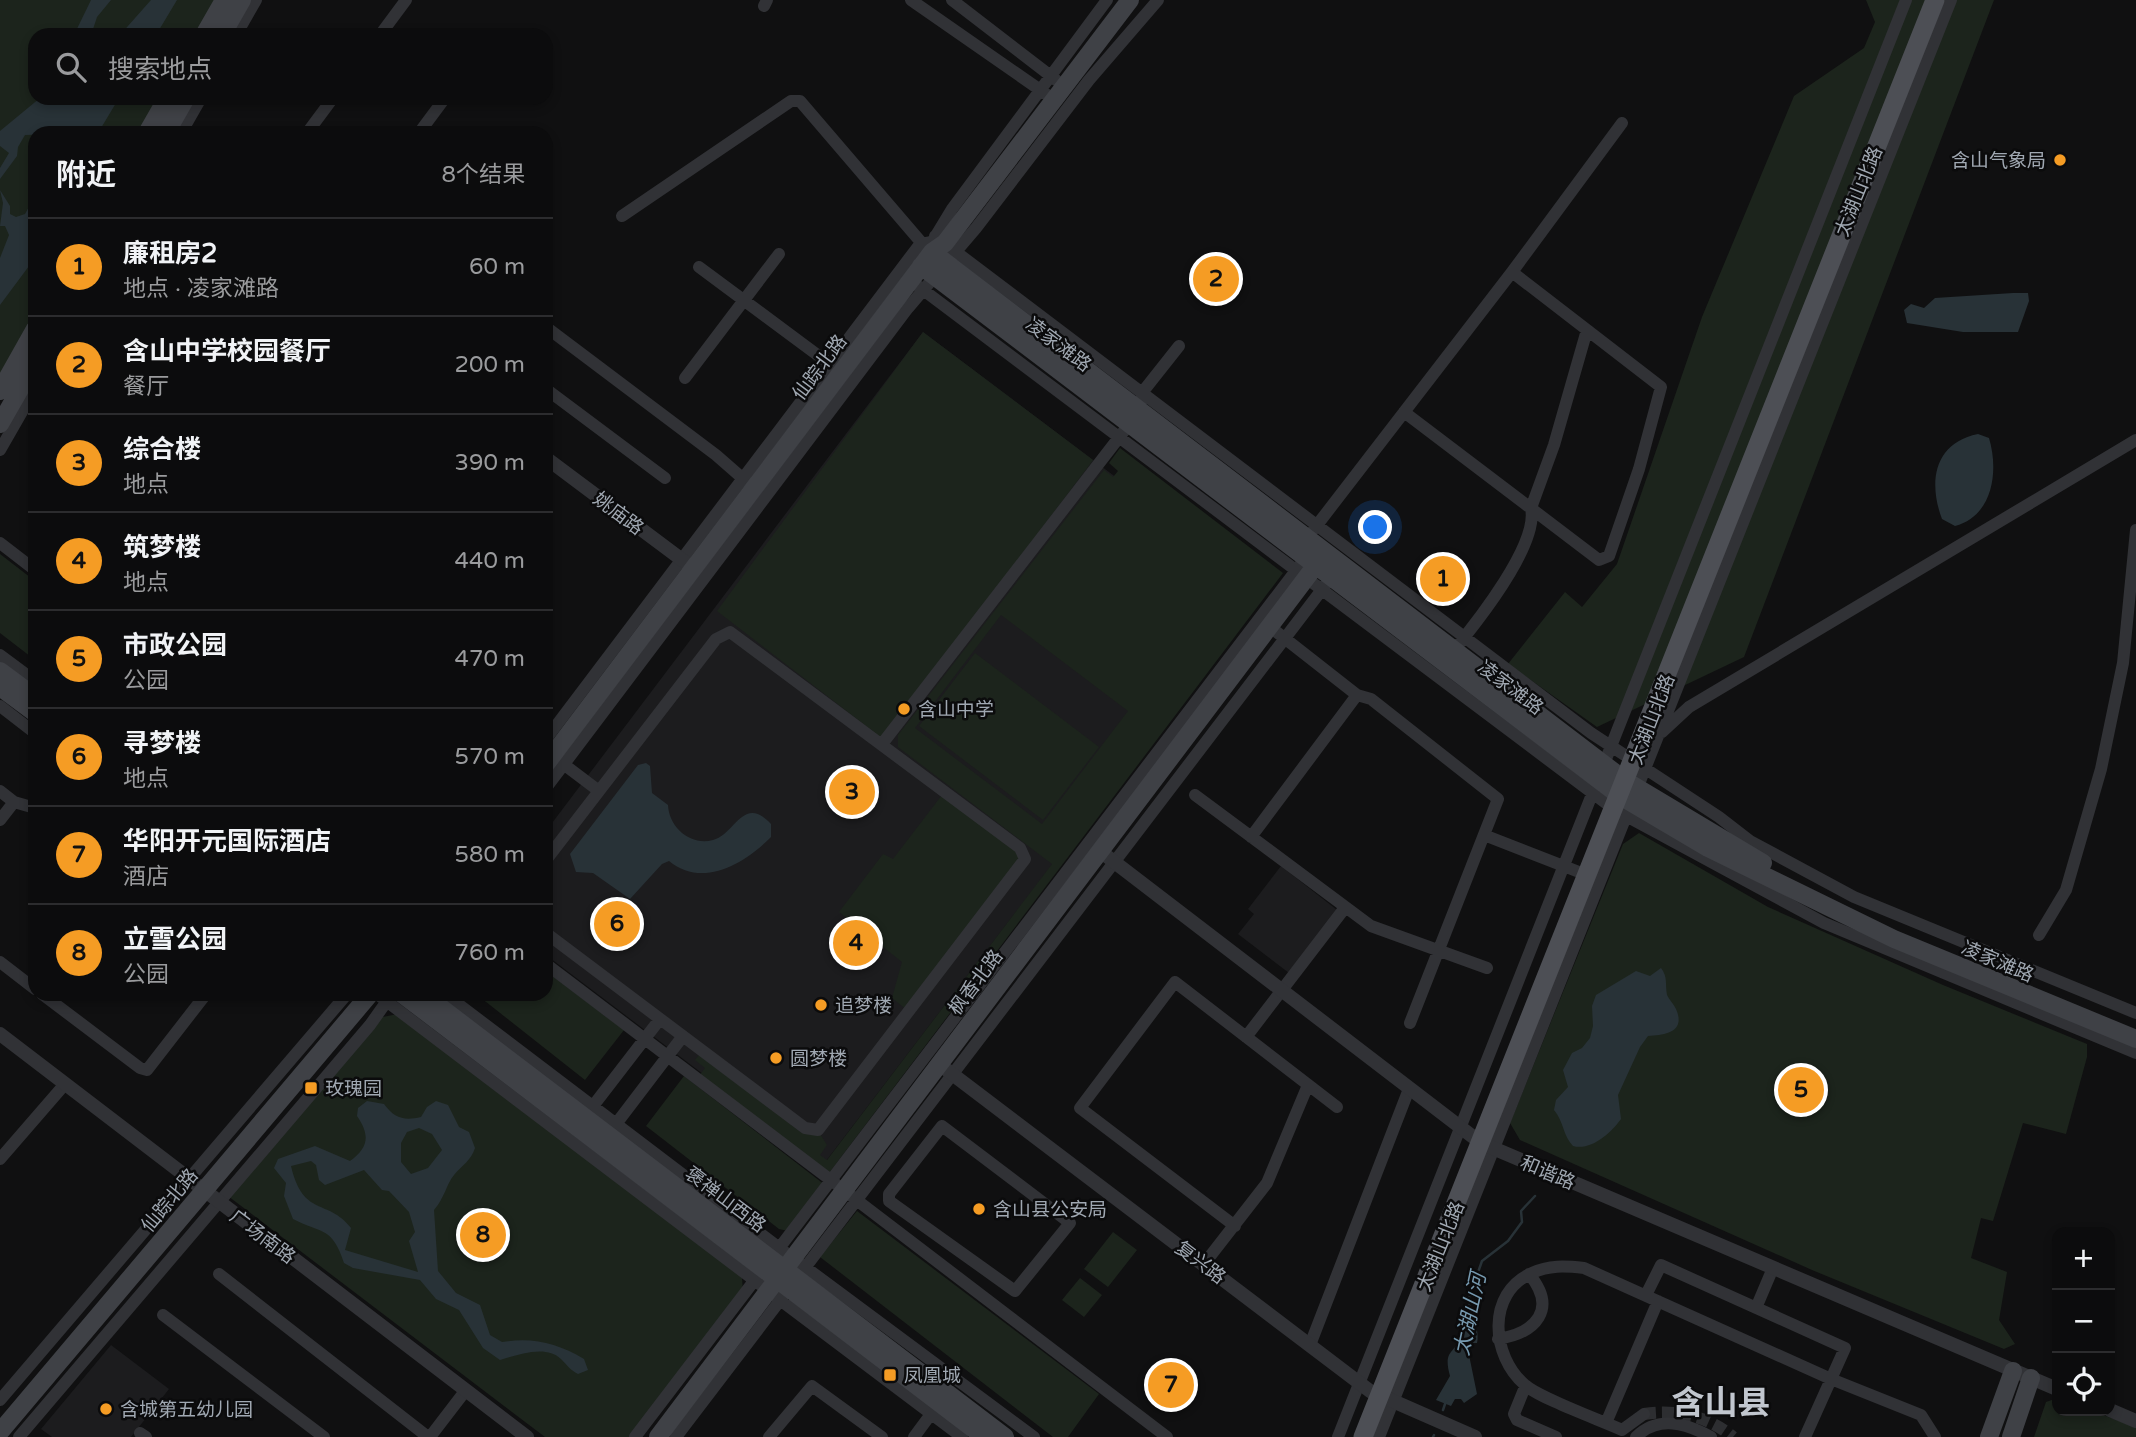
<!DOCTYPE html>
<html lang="zh">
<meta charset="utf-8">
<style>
:root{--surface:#0c0c0d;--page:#1a1a1b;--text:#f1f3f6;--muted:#9a9b9d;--line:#2c2c2e;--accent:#f59c24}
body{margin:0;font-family:"Varela Round","Noto Sans SC",sans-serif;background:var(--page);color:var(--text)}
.controls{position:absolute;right:21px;bottom:21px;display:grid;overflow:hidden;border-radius:14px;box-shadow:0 4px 10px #0003}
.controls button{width:63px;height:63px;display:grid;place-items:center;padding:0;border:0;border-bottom:2px solid var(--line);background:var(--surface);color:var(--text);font:35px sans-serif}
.you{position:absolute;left:1376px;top:528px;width:24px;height:24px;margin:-18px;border:5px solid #fff;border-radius:50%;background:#1a73e8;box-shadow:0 0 0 10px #1a73e833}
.badge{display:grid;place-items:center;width:46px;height:46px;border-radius:50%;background:var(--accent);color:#111;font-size:23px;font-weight:700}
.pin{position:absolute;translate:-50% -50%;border:4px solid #fff;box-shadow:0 2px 7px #0006}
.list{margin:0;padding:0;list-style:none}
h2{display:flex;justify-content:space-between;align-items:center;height:91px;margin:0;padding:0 28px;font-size:30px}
h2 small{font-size:23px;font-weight:400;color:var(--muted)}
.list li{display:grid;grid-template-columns:46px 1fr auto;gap:21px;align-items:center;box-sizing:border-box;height:98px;padding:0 28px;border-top:2px solid var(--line)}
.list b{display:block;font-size:26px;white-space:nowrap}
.list p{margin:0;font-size:23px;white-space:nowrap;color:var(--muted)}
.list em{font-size:23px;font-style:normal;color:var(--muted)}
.icon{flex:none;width:38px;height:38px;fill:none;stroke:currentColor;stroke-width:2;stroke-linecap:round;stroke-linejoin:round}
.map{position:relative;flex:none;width:2136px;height:1437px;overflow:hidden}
.search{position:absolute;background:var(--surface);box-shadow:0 4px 10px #0003;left:28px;top:28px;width:525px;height:77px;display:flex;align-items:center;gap:18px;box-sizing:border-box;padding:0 24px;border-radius:21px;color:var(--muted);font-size:26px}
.panel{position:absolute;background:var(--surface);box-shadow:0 4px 10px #0003;left:28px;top:126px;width:525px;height:875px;border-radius:21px}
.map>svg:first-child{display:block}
.built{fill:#1c1c1e}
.green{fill:#1c241c;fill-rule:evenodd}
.water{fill:#283237;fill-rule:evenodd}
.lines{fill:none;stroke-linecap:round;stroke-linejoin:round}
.stream{stroke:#283237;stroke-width:2.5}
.minor-tunnel{stroke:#2d2e31;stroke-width:12;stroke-dasharray:12 6;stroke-linecap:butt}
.minor{stroke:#313236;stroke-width:12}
.tertiary{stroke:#313236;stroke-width:14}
.secondary{stroke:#3f4146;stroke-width:18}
.primary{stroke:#4d4f55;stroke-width:19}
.poi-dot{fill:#f59c24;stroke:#0b0b0c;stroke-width:2.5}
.labels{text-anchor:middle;stroke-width:5;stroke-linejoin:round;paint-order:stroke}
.poi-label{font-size:19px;fill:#a0a8b2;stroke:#0b0b0c;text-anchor:start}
.street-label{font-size:19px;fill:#a0a8b2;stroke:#0b0b0c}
.water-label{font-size:21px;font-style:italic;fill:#7699af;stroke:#0b0b0c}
.town-label{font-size:33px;font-weight:bold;fill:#c1c6ce;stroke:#0b0b0c}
</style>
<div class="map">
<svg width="2136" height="1437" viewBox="0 0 2136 1437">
<rect width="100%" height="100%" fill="#101011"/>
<path class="built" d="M 923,332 L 1263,588 L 823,1165 L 546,955 L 546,831 Z
M 1281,866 L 1337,910 L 1289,973 L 1238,934 L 1254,914 L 1248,909 Z
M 111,1345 L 169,1389 L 131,1437 L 52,1437 L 41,1429 Z"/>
<path class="green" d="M 0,0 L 224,0 L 204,35 L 35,35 L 35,98 L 167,98 L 147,133 L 35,133 L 35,329 L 0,391 Z
M 1866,0 L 1994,0 L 1744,657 L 1597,727 L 1508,664 L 1565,592 L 1582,607 L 1617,564 L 1702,317 L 1794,96 L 1864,48 L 1875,22 Z
M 923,332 L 1093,460 L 886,736 L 879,736 L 717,611 Z
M 1120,448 L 1283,573 L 829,1173 L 699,1076 L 705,1068 L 695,1060 L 699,1055 L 802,1133 L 820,1134 L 827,1145 L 820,1155 L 827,1160 L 1052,864 L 898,747 L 898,735 L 1104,470 L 1113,477 L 1118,471 L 1109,463 ZM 1001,615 L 1128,711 L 1042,824 L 915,728 Z
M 0,554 L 35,581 L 35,660 L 0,633 Z
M 975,653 L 1099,747 L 1043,820 L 919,726 Z
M 942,795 L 1018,852 L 1021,862 L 907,1010 L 892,998 L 902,962 L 839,912 L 883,854 L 893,859 Z
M 1639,833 L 1768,907 L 1943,985 L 2087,1044 L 2087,1057 L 2066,1134 L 2023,1123 L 1993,1221 L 1981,1218 L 1971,1258 L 2007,1272 L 1999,1320 L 2015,1344 L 2004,1349 L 1812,1270 L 1520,1140 L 1510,1123 L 1623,844 Z
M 546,971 L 624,1030 L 585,1080 L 476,994 L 546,994 Z
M 398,1014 L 742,1277 L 743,1293 L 635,1437 L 545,1437 L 224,1193 L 367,1020 Z
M 684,1076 L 825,1185 L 788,1231 L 779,1229 L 646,1126 Z
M 857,1211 L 1099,1394 L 1068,1437 L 1053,1437 L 820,1257 Z
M 1113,1232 L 1137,1250 L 1108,1287 L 1084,1269 Z
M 1080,1278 L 1102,1295 L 1084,1317 L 1062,1300 Z
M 2057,1398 L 2057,1411 L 2092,1411 L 2136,1427 L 2136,1437 L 2034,1437 L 2046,1402 Z"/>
<path class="water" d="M 91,0 L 111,0 L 97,17 L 91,35 L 74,35 Z
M 151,0 L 177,0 L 156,35 L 120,35 Z
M 40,98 L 119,98 L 98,133 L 25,135 L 18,147 L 17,156 L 0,179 L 0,168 L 9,153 L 0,146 L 0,131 Z
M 0,190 L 10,206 L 10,214 L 16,217 L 25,214 L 35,196 L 35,258 L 0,305 L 0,258 L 9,235 L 5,226 L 0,226 L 3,203 Z
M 2013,293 L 2028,293 L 2029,301 L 2018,332 L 1963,332 L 1907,323 L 1904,310 L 1911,304 L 1924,308 L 1935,298 Z
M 1978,434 L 1989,438 C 1999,471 1993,516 1955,526 L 1942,519 C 1928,482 1934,443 1978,434 Z
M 646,763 L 650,766 L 652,793 L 668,805 C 669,828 691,846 713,840 C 735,835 743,794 771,824 L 771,837 C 745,863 703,889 669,861 L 662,864 L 630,899 L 593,873 L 576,872 L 570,854 L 638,765 Z
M 1661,968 C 1668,977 1665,984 1667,995 C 1669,1000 1674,1004 1676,1009 C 1686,1032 1666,1035 1648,1036 L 1640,1047 L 1618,1095 L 1621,1119 C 1611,1133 1591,1151 1573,1146 C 1563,1136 1564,1122 1554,1110 L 1556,1100 L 1568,1087 L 1563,1070 L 1572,1053 L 1582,1048 L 1590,1038 L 1593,1026 L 1592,1006 L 1596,995 L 1636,971 L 1650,976 Z
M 367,1101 L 384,1104 C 394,1118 404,1121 421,1117 L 427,1107 L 436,1101 L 448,1105 L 459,1127 L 469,1132 L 475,1148 C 471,1161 462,1165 454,1175 C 446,1185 445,1197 434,1210 L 438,1271 L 456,1293 L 480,1305 L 490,1335 L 502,1342 C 533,1337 557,1343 584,1359 L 588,1370 L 578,1374 C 569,1369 568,1366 561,1359 C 546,1344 517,1355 500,1360 L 483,1348 L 459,1310 L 436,1299 L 420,1280 L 353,1268 L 344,1263 C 332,1226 322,1234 293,1219 L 284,1196 L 286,1183 L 274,1168 L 278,1159 L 315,1146 L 350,1161 C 369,1147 370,1135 357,1116 L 358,1108 ZM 419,1128 L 432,1134 L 442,1150 L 428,1168 L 411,1174 L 401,1162 L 401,1143 L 407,1132 ZM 311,1161 L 316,1165 L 319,1180 L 325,1185 L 364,1170 L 382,1190 L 389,1191 L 409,1212 L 415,1232 L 409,1241 L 418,1272 L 345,1250 L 351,1228 C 328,1198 303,1218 291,1166 Z
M 1472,1314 C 1476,1323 1479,1334 1477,1343 L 1471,1343 L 1469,1355 L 1477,1394 L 1464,1403 L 1461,1399 L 1455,1399 L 1451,1406 L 1436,1400 L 1450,1376 C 1443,1350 1453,1355 1463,1335 C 1467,1327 1466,1322 1472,1314 Z"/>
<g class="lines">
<path class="stream" d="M 1470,1318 L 1469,1298 L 1482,1261 L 1508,1241 L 1522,1222 L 1521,1211 L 1535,1196
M 1443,1410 L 1446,1401
M 1433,1437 L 1434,1435"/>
<path class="minor-tunnel" d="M 1644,1414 C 1676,1409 1708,1416 1733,1437"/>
<path class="minor" d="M 911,0 L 1046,94
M 952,0 L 1056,80
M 764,6 L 767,0
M 236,35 L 256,0
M 380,35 L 406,0
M 181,133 L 201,98
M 307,133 L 333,98
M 419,133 L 445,98
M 622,216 L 791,101 L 800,101 L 926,248
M 935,236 L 1591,733 L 1719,817 L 1750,841 L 1854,897 L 2136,1013
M 699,267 L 835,368
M 910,280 L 1615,810 L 1824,923 L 2136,1053
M 546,327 L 716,455 L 748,483
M 685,378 L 779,254
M 546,389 L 665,478
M 1141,401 L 1141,394 L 1179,346
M 1404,412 L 1599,560 L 1609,556 L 1639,469 L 1661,387 L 1512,272
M 0,450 L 35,389
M 1314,529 L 1512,272 L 1622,123
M 0,543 L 35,570
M 1269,626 L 1357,695 L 1371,699 L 1498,799 L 1410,1023
M 1454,650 C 1477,622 1539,544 1531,508 L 1554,445 L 1587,330
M 0,655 L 35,681
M 0,706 L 35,733
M 1662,732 L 1689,707 L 2136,440
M 546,739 L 920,244 L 932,242 L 952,209 L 1107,0
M 882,744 L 1124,431
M 558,760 L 599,791
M 546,788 L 908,308 L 976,228 L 1089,80 L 1158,0
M 0,791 L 14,802 L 35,808
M 1195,795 L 1371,926 L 1487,968
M 0,820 L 14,802
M 1484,835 L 1579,872
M 1251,837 L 1357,695
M 546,860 L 716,639 L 730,632 L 1020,848 L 1025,859 L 818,1130 L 805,1128 L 546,933
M 2039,935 L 2066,890 L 2101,769 L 2123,663 L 2136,530
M 0,962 L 35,989
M 546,964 L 836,1184
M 42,994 L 140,1068 L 147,1070 L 206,994
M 377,994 L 762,1286
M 445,994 L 786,1253
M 1246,1037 L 1344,909
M 593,1106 L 660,1019
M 616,1124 L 683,1036
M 942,1126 L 1070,1223 L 1015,1291 L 889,1201 L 889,1194 Z
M 0,1159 L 65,1084
M 850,1195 L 1167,1437
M 1235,1226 L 1080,1108 L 1175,982 L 1337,1107
M 801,1264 L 1034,1437
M 1204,1264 L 1267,1183 L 1308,1085
M 219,1274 L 428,1437
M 1646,1295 L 1661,1265 L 1845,1348 L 1805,1437
M 776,1297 L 962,1437
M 1756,1308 L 1773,1268
M 163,1315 L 324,1437
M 1498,1339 C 1536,1333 1558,1309 1529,1274
M 1310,1345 L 1409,1089
M 1525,1387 L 1514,1414 L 1517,1420 L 1556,1437
M 0,1400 L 347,994
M 1644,1414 L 1622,1430 C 1600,1420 1539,1398 1525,1385 C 1491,1356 1486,1293 1532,1273 C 1549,1265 1565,1266 1584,1268 L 1831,1379 L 1921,1415 L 1935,1437
M 1606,1423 L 1658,1301
M 140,1433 L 146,1437
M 19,1437 L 370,1025 L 392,994
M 430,1437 L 466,1390
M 635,1437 L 1301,564
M 676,1437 L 1327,583
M 769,1437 L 812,1386 L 882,1437
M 914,1437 L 931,1414
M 1338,1437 L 1906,0
M 1379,1437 L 1951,0
M 1636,1437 C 1658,1415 1686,1423 1711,1437"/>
<path class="tertiary" d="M 546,458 L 693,568
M 1100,851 L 1481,1143 L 2057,1389
M 0,1034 L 527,1437
M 939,1064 L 1370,1391 L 1475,1437
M 2110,1410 L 2136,1421"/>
<path class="secondary" d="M 204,35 L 224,0
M 222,35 L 242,0
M 147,133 L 167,98
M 166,133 L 186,98
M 932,252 L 1626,781 L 1763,863
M 921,266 L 1620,796 L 1708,848 L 1894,939 L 2136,1039
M 0,391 L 35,329
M 0,424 L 35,363
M 0,671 L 35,697
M 0,687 L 35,713
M 546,764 L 932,252 L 945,243 L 1130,0
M 402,994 L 984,1437
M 423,994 L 1005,1437
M 0,1432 L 370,994
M 658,1437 L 1322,557
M 1989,1437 L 2013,1371
M 2011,1437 L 2031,1378"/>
<path class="primary" d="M 1363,1437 L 1935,0"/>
</g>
<g class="poi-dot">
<circle cx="2060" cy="160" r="7"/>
<circle cx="904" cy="709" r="7"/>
<circle cx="821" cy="1005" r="7"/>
<circle cx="776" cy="1058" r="7"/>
<rect x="304" y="1081" width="14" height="14" rx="3.5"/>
<circle cx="979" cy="1209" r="7"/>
<rect x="883" y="1368" width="14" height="14" rx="3.5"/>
<circle cx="106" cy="1409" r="7"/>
</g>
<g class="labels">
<g class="poi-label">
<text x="2046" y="167" text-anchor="end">含山气象局</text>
<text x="918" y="716">含山中学</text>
<text x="835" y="1012">追梦楼</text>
<text x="790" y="1065">圆梦楼</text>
<text x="325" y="1095">玫瑰园</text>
<text x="993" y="1216">含山县公安局</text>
<text x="904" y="1382">凤凰城</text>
<text x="120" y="1416">含城第五幼儿园</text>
</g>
<g class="street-label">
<text transform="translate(1858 191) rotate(-68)" y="7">太湖山北路</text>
<text transform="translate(1059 344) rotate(37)" y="7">凌家滩路</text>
<text transform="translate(819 367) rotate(-53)" y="7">仙踪北路</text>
<text transform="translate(619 513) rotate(37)" y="7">姚庙路</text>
<text transform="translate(1511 687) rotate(37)" y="7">凌家滩路</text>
<text transform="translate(1651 719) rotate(-69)" y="7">太湖山北路</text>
<text transform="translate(1998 961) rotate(23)" y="7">凌家滩路</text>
<text transform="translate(975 982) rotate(-53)" y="7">枫香北路</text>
<text transform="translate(1548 1172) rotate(23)" y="7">和谐路</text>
<text transform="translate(726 1199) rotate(37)" y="7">褒禅山西路</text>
<text transform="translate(169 1200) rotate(-50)" y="7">仙踪北路</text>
<text transform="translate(263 1236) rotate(37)" y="7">广场南路</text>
<text transform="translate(1440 1246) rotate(-68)" y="7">太湖山北路</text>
<text transform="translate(1201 1262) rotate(37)" y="7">复兴路</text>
</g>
<g class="water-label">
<text transform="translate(1470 1314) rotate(-78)" y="7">太湖山河</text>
</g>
<g class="town-label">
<text x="1721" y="1414">含山县</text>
</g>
</g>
</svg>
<div class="controls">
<button>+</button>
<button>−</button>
<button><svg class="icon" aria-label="locate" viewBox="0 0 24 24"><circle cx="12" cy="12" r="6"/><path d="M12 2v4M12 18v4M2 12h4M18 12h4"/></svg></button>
</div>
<div class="you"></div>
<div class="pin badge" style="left:1443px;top:579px">1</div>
<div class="pin badge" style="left:1216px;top:279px">2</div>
<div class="pin badge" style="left:852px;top:792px">3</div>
<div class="pin badge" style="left:856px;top:943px">4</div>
<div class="pin badge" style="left:1801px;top:1090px">5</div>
<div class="pin badge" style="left:617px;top:924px">6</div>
<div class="pin badge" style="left:1171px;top:1385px">7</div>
<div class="pin badge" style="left:483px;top:1235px">8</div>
<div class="search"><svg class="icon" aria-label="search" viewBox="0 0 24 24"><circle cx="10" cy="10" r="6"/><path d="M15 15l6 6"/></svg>搜索地点</div>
<section class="panel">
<h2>附近<small>8个结果</small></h2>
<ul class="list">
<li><span class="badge">1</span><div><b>廉租房2</b><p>地点 · 凌家滩路</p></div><em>60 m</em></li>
<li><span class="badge">2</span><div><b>含山中学校园餐厅</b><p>餐厅</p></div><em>200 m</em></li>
<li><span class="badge">3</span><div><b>综合楼</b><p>地点</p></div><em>390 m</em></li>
<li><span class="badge">4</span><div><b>筑梦楼</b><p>地点</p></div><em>440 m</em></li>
<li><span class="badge">5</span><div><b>市政公园</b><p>公园</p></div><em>470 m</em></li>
<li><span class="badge">6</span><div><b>寻梦楼</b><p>地点</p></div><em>570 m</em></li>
<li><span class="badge">7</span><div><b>华阳开元国际酒店</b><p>酒店</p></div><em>580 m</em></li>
<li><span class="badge">8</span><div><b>立雪公园</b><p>公园</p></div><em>760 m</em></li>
</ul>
</section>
</div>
